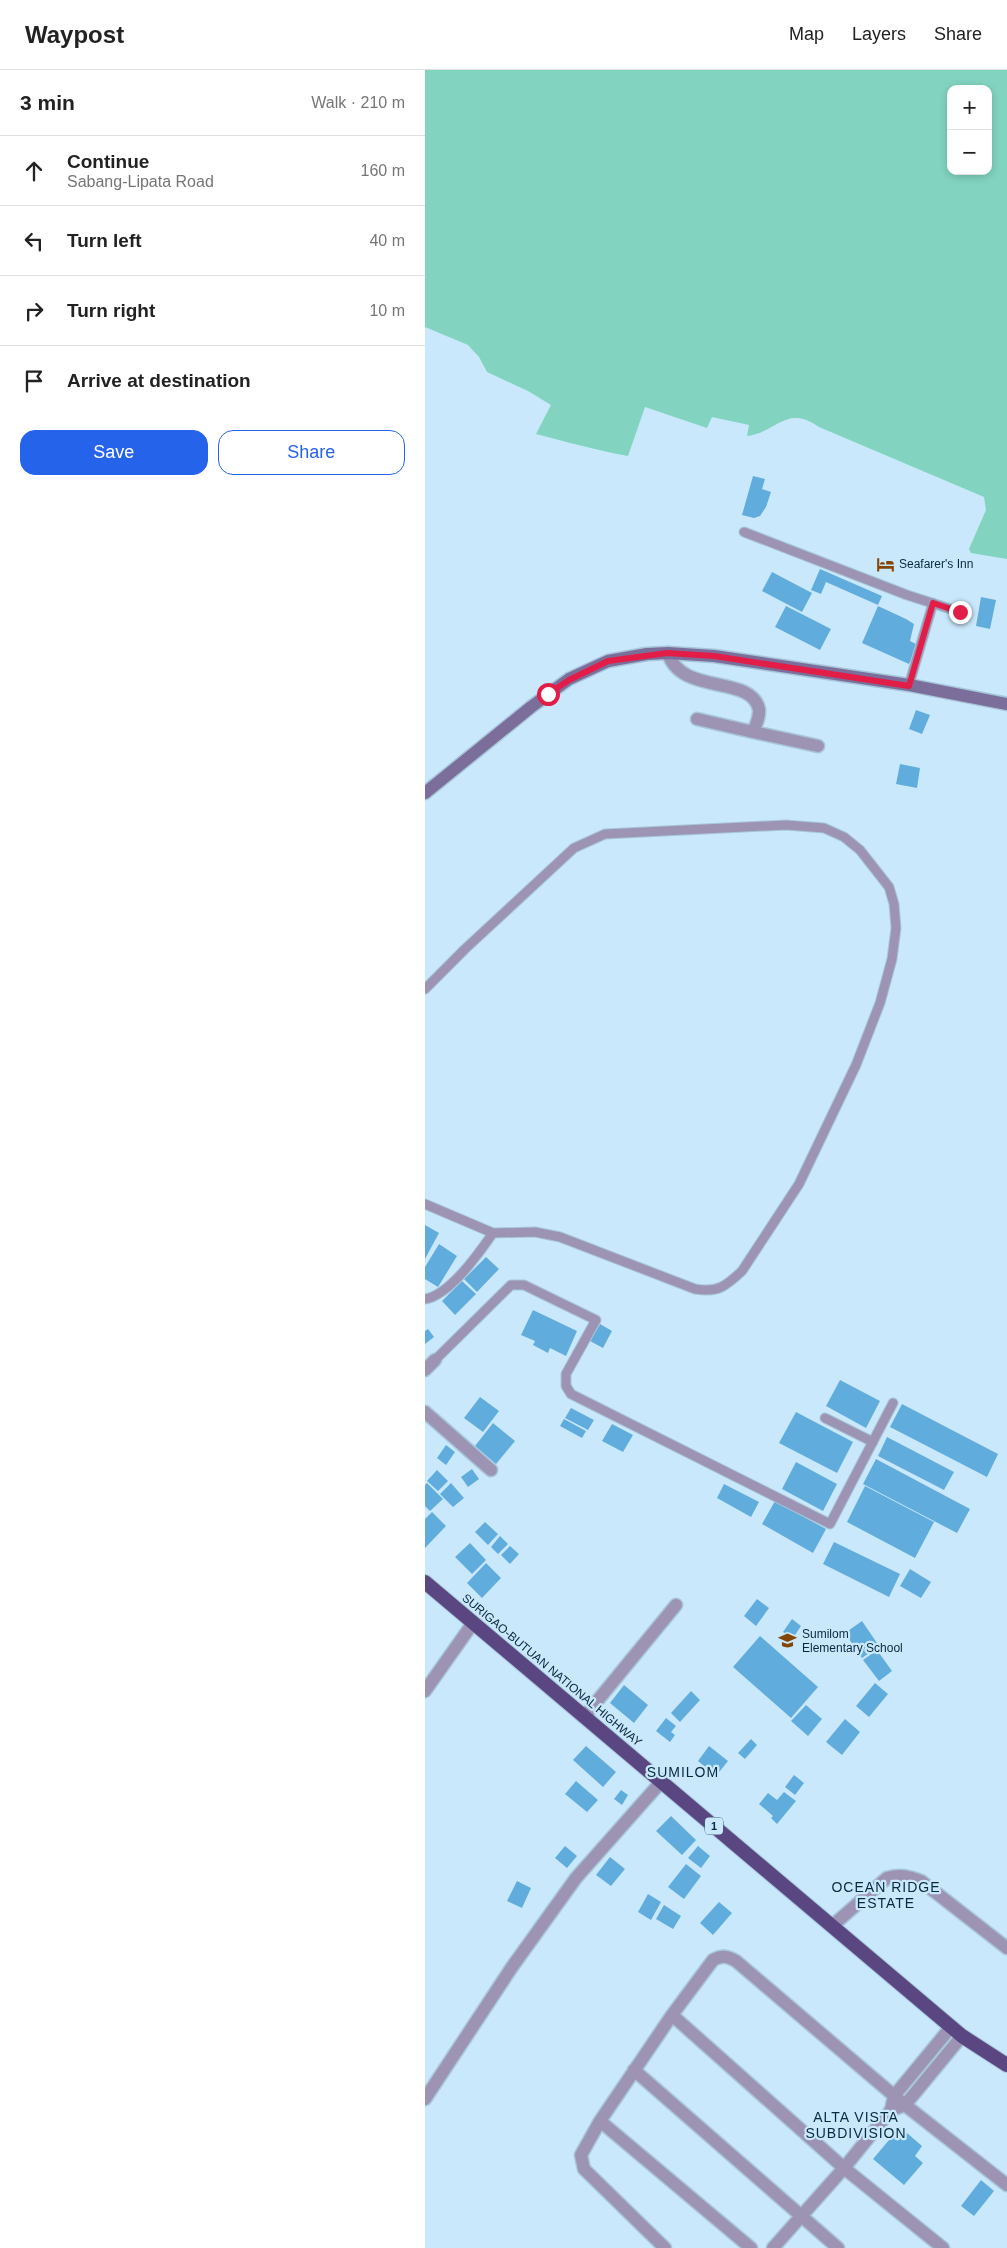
<!DOCTYPE html>
<meta charset="utf-8">
<style>
:root{--surface:#fff;--page:#f2f2f2;--text:#222;--muted:#767676;--line:#e0e0e0;--accent:#2563eb}
body{margin:0;font-family:Arial,sans-serif;background:var(--page);color:var(--text)}
.controls{position:absolute;right:15px;top:15px;display:grid;overflow:hidden;border-radius:10px;box-shadow:0 2px 8px #0003}
.controls button{width:45px;height:45px;display:grid;place-items:center;padding:0;border:0;border-bottom:1px solid var(--line);background:var(--surface);color:var(--text);font:25px sans-serif}
.stop{position:absolute;width:15px;height:15px;margin:-11px;border:4px solid #e11d48;border-radius:50%;background:#fff}
.stop.end{background:#e11d48;border-color:#fff;box-shadow:0 1px 5px #0008}
.list{margin:0;padding:0;list-style:none}
h2{display:flex;justify-content:space-between;align-items:center;height:65px;margin:0;padding:0 20px;font-size:21px}
h2 small{font-size:16px;font-weight:400;color:var(--muted)}
.list li{display:grid;grid-template-columns:32px 1fr auto;gap:15px;align-items:center;box-sizing:border-box;height:70px;padding:0 20px;border-top:1px solid var(--line)}
.list b{display:block;font-size:19px;white-space:nowrap}
.list p{margin:0;font-size:16px;white-space:nowrap;color:var(--muted)}
.list em{font-size:16px;font-style:normal;color:var(--muted)}
.actions{display:flex;gap:10px;padding:15px 20px}
.actions a{flex:1;padding:11px 0;border:1px solid var(--accent);border-radius:15px;text-align:center;font-size:18px;color:var(--accent)}
.actions .main{background:var(--accent);color:#fff}
.icon{flex:none;width:28px;height:28px;fill:none;stroke:currentColor;stroke-width:2;stroke-linecap:round;stroke-linejoin:round}
.map{position:relative;flex:none;width:582px;height:2178px;overflow:hidden}
header{display:flex;align-items:center;gap:30px;box-sizing:border-box;height:70px;padding:0 25px;background:var(--surface);border-bottom:1px solid var(--line)}
header strong{font-size:24px}
nav{display:flex;gap:28px;margin-inline-start:auto;font-size:18px}
main{display:flex}
aside{flex:1;background:var(--surface)}
.map>svg:first-child{display:block}
.water{fill:#82d4c1;fill-rule:evenodd}
.building{fill:#60addd}
.lines{fill:none;stroke-linecap:round;stroke-linejoin:round}
.service-casing{stroke:#a7c6da;stroke-width:11}
.minor-casing{stroke:#a7c6da;stroke-width:15}
.secondary-casing{stroke:#a7c6da;stroke-width:15}
.trunk-casing{stroke:#a7c6da;stroke-width:16}
.service{stroke:#9d94b4;stroke-width:9}
.minor{stroke:#9d94b4;stroke-width:12}
.secondary{stroke:#7b6e9b;stroke-width:12}
.trunk{stroke:#5a4681;stroke-width:14}
.route{stroke:#e11d48;stroke-width:6}
.labels{text-anchor:middle;stroke-width:4.5;stroke-linejoin:round;paint-order:stroke}
.shield{fill:#cae8fc;stroke:#426376;stroke-width:1}
.shield-label{font-size:11px;font-weight:bold;fill:#082a3d}
.poi-label{font-size:12px;fill:#082a3d;stroke:#cae8fc;text-anchor:start}
.street-label{font-size:12px;fill:#082a3d;stroke:#cae8fc}
.neighbourhood-label{font-size:14px;letter-spacing:1px;fill:#082a3d;stroke:#cae8fc}
</style>
<header>
<strong>Waypost</strong>
<nav><a>Map</a><a>Layers</a><a>Share</a></nav>
</header>
<main>
<aside>
<h2>3 min<small>Walk · 210 m</small></h2>
<ul class="list">
<li><svg class="icon" aria-label="ahead" viewBox="0 0 24 24"><path d="M12 20V5M6 11l6-6 6 6"/></svg><div><b>Continue</b><p>Sabang-Lipata Road</p></div><em>160 m</em></li>
<li><svg class="icon" aria-label="left" viewBox="0 0 24 24"><path d="M17 20v-9H6M10 6l-5 5 5 5"/></svg><div><b>Turn left</b></div><em>40 m</em></li>
<li><svg class="icon" aria-label="right" viewBox="0 0 24 24"><path d="M7 20v-9h11M14 6l5 5-5 5"/></svg><div><b>Turn right</b></div><em>10 m</em></li>
<li><svg class="icon" aria-label="arrive" viewBox="0 0 24 24"><path d="M6 21V4h12l-3 4 3 4H6"/></svg><div><b>Arrive at destination</b></div></li>
</ul>
<div class="actions"><a class="main">Save</a><a>Share</a></div>
</aside>
<div class="map">
<svg width="582" height="2178" viewBox="0 0 582 2178">
<rect width="100%" height="100%" fill="#cae8fc"/>
<path class="water" d="M 0,0 L 582,0 L 582,489 L 546,483 L 544,479 L 561,440 L 559,427 L 394,357 C 361,334 353,362 322,366 L 324,355 L 287,347 L 282,358 L 220,337 L 203,386 C 171,380 142,372 111,364 L 126,335 L 103,321 L 62,302 L 54,287 L 43,275 L 0,257 ZM 526,19 L 563,19 L 563,101 L 526,101 Z"/>
<path class="building" d="M 328,406 L 340,409 L 337,419 L 346,422 L 341,437 L 335,446 L 329,448 L 317,445 Z
M 395,499 L 457,526 L 453,535 L 401,512 L 396,524 L 386,520 Z
M 347,502 L 387,523 L 377,542 L 337,521 Z
M 556,527 L 571,530 L 565,559 L 551,556 Z
M 361,536 L 406,559 L 395,580 L 350,557 Z
M 453,536 L 481,549 L 489,554 L 485,571 L 493,575 L 484,594 L 437,573 Z
M 491,640 L 505,645 L 497,664 L 484,659 Z
M 475,694 L 495,698 L 492,718 L 471,714 Z
M 0,1155 L 14,1163 L 0,1189 Z
M 14,1174 L 32,1186 L 13,1217 L 0,1209 L 0,1197 Z
M 61,1187 L 74,1199 L 52,1222 L 39,1209 Z
M 37,1211 L 51,1224 L 30,1245 L 17,1231 Z
M 108,1240 L 152,1261 L 141,1286 L 125,1278 L 123,1283 L 108,1275 L 110,1271 L 96,1265 Z
M 175,1254 L 187,1261 L 178,1278 L 165,1271 Z
M 3,1259 L 9,1267 L 0,1274 L 0,1261 Z
M 415,1310 L 455,1331 L 441,1358 L 401,1336 Z
M 55,1327 L 74,1341 L 58,1362 L 39,1348 Z
M 477,1334 L 573,1384 L 562,1407 L 465,1357 Z
M 146,1338 L 169,1350 L 163,1360 L 140,1348 Z
M 371,1342 L 428,1372 L 412,1403 L 354,1373 Z
M 139,1349 L 161,1361 L 157,1368 L 135,1356 Z
M 68,1353 L 90,1371 L 71,1394 L 50,1376 Z
M 187,1354 L 208,1365 L 198,1382 L 177,1371 Z
M 462,1367 L 529,1402 L 519,1420 L 453,1386 Z
M 21,1375 L 30,1382 L 21,1395 L 12,1388 Z
M 451,1389 L 545,1439 L 532,1463 L 438,1414 Z
M 371,1392 L 412,1414 L 398,1441 L 357,1419 Z
M 47,1399 L 54,1409 L 43,1417 L 36,1407 Z
M 12,1400 L 23,1411 L 13,1421 L 2,1411 Z
M 2,1413 L 18,1429 L 5,1441 L 0,1436 L 0,1415 Z
M 26,1413 L 39,1428 L 28,1437 L 15,1424 Z
M 299,1414 L 334,1432 L 326,1447 L 292,1428 Z
M 440,1416 L 509,1452 L 490,1488 L 422,1452 Z
M 350,1431 L 401,1459 L 388,1483 L 337,1454 Z
M 7,1442 L 21,1456 L 0,1478 L 0,1449 Z
M 60,1452 L 73,1464 L 63,1475 L 50,1462 Z
M 75,1466 L 83,1474 L 73,1484 L 66,1477 Z
M 409,1472 L 475,1504 L 464,1527 L 398,1494 Z
M 45,1473 L 61,1490 L 47,1504 L 30,1487 Z
M 85,1476 L 94,1484 L 85,1494 L 76,1485 Z
M 61,1493 L 76,1508 L 57,1528 L 42,1513 Z
M 485,1499 L 506,1512 L 496,1528 L 475,1516 Z
M 332,1529 L 344,1538 L 331,1556 L 319,1546 Z
M 367,1549 L 376,1556 L 368,1568 L 358,1562 Z
M 437,1551 L 454,1576 L 437,1588 L 420,1563 Z
M 335,1566 L 393,1617 L 366,1648 L 308,1597 Z
M 452,1580 L 467,1601 L 454,1611 L 438,1590 Z
M 450,1613 L 463,1624 L 444,1647 L 431,1636 Z
M 199,1615 L 223,1635 L 209,1653 L 185,1633 Z
M 266,1621 L 275,1630 L 255,1652 L 246,1643 Z
M 381,1635 L 397,1649 L 383,1666 L 366,1651 Z
M 241,1648 L 251,1656 L 246,1662 L 250,1665 L 245,1672 L 231,1661 Z
M 420,1649 L 435,1662 L 417,1685 L 401,1672 Z
M 326,1669 L 332,1675 L 320,1689 L 313,1683 Z
M 161,1676 L 191,1702 L 178,1717 L 148,1690 Z
M 284,1676 L 303,1691 L 291,1706 L 273,1691 Z
M 369,1705 L 379,1713 L 370,1725 L 360,1717 Z
M 151,1711 L 173,1730 L 162,1742 L 140,1724 Z
M 196,1720 L 203,1725 L 197,1735 L 189,1729 Z
M 359,1722 L 371,1731 L 352,1754 L 346,1748 L 348,1746 L 334,1734 L 343,1723 L 352,1730 Z
M 246,1746 L 271,1770 L 257,1785 L 231,1761 Z
M 140,1776 L 152,1786 L 142,1798 L 130,1788 Z
M 273,1776 L 285,1786 L 276,1798 L 263,1788 Z
M 185,1787 L 200,1799 L 186,1816 L 171,1805 Z
M 261,1794 L 276,1806 L 259,1829 L 243,1817 Z
M 92,1811 L 106,1818 L 97,1838 L 82,1831 Z
M 223,1824 L 236,1832 L 226,1850 L 213,1842 Z
M 294,1832 L 307,1843 L 288,1865 L 275,1853 Z
M 239,1835 L 256,1846 L 248,1859 L 231,1849 Z
M 475,2057 L 497,2076 L 490,2086 L 498,2093 L 479,2115 L 448,2089 Z
M 556,2110 L 569,2121 L 549,2146 L 536,2136 Z"/>
<g class="lines">
<defs>
<path id="service" d="M 319,462 L 482,525 L 535,542
M 484,615 L 508,533
M 0,919 L 40,879 L 149,778 L 180,764 L 361,755 L 399,758 L 419,767 L 435,780 L 464,817 L 469,834 L 471,858 L 467,889 L 455,933 L 431,995 L 374,1114 L 317,1201 C 301,1216 293,1223 270,1219 L 135,1167 L 110,1162 L 68,1163 L 0,1134
M 0,1229 C 25,1225 54,1183 68,1163
M 10,1290 L 86,1215 L 99,1215 L 171,1250 L 141,1304 L 141,1316 L 146,1324 L 405,1454 L 468,1333
M 400,1348 L 448,1372"/>
<path id="minor" d="M 243,583 C 256,626 326,604 334,639 C 335,647 331,655 328,662 L 272,649
M 328,662 L 393,676
M 0,1300 L 10,1290
M 0,1342 L 66,1400
M 0,1621 L 48,1553
M 159,1647 L 251,1535
M 407,1856 L 462,1808 C 475,1804 483,1806 496,1811 L 582,1878
M 247,1945 L 419,2098 L 518,2178
M 209,2000 L 413,2178
M 0,2029 L 87,1897 L 151,1808 L 236,1712
M 472,2038 L 480,2035 L 537,1966
M 175,2051 L 156,2085 L 159,2099 L 240,2178
M 326,2178 L 175,2051 L 247,1945 L 288,1890 C 297,1885 302,1886 311,1891 L 480,2035 L 582,2115
M 348,2178 L 419,2098 L 466,2040 L 469,2026 L 526,1957"/>
<path id="secondary" d="M 0,723 L 106,637 L 144,609 L 183,591 L 222,584 L 243,583 L 289,586 L 484,615 L 582,634"/>
<path id="trunk" d="M 0,1512 L 537,1966 L 582,1995"/>
</defs>
<use href="#service" class="service-casing"/>
<use href="#minor" class="minor-casing"/>
<use href="#secondary" class="secondary-casing"/>
<use href="#trunk" class="trunk-casing"/>
<use href="#service" class="service"/>
<use href="#minor" class="minor"/>
<use href="#secondary" class="secondary"/>
<use href="#trunk" class="trunk"/>
</g>
<g class="lines">
<path class="route" d="M 123,624 L 144,610 L 183,591 L 242,583 L 289,586 L 484,616 L 508,533 L 535,542"/>
</g>
<defs>
<symbol id="hotel-bare" viewBox="-9 -9 18 18"><path d="M-6-4.5h1.5V1H6V5H4.5V3h-9V5H-6ZM-4 0a1.8 1.8 0 1 1 3.6 0ZM.5 0V-2.5h3Q6-2.5 6 0Z" fill="#844605" stroke="#cae8fc" stroke-width="2.5" paint-order="stroke"/></symbol>
<symbol id="school-bare" viewBox="-9 -9 18 18"><path d="M0-5L7-2L0 1L-7-2ZM-4 1L0 2.5L4 1V4Q0 6-4 4Z" fill="#844605" stroke="#cae8fc" stroke-width="2.5" paint-order="stroke"/></symbol>
</defs>
<g fill-rule="evenodd">
<use href="#hotel-bare" x="448" y="482" width="25" height="25"/>
<use href="#school-bare" x="350" y="1558" width="25" height="25"/>
</g>
<g class="labels">
<rect class="shield" x="280" y="1747.5" width="18" height="17" rx="4"/>
<g class="shield-label">
<text x="289" y="1760">1</text>
</g>
<g class="poi-label">
<text x="474" y="498">Seafarer's Inn</text>
<text x="377" y="1568">Sumilom<tspan x="377" dy="14">Elementary School</tspan></text>
</g>
<g class="street-label">
<text transform="translate(127 1600) rotate(40)" y="4">SURIGAO-BUTUAN NATIONAL HIGHWAY</text>
</g>
<g class="neighbourhood-label">
<text x="258" y="1707">SUMILOM</text>
<text x="461" y="1822">OCEAN RIDGE<tspan x="461" dy="16">ESTATE</tspan></text>
<text x="431" y="2052">ALTA VISTA<tspan x="431" dy="16">SUBDIVISION</tspan></text>
</g>
</g>
</svg>
<div class="controls">
<button>+</button>
<button>−</button>
</div>
<div class="stop" style="left:123px;top:624px"></div>
<div class="stop end" style="left:535px;top:542px"></div>
</div>
</main>
